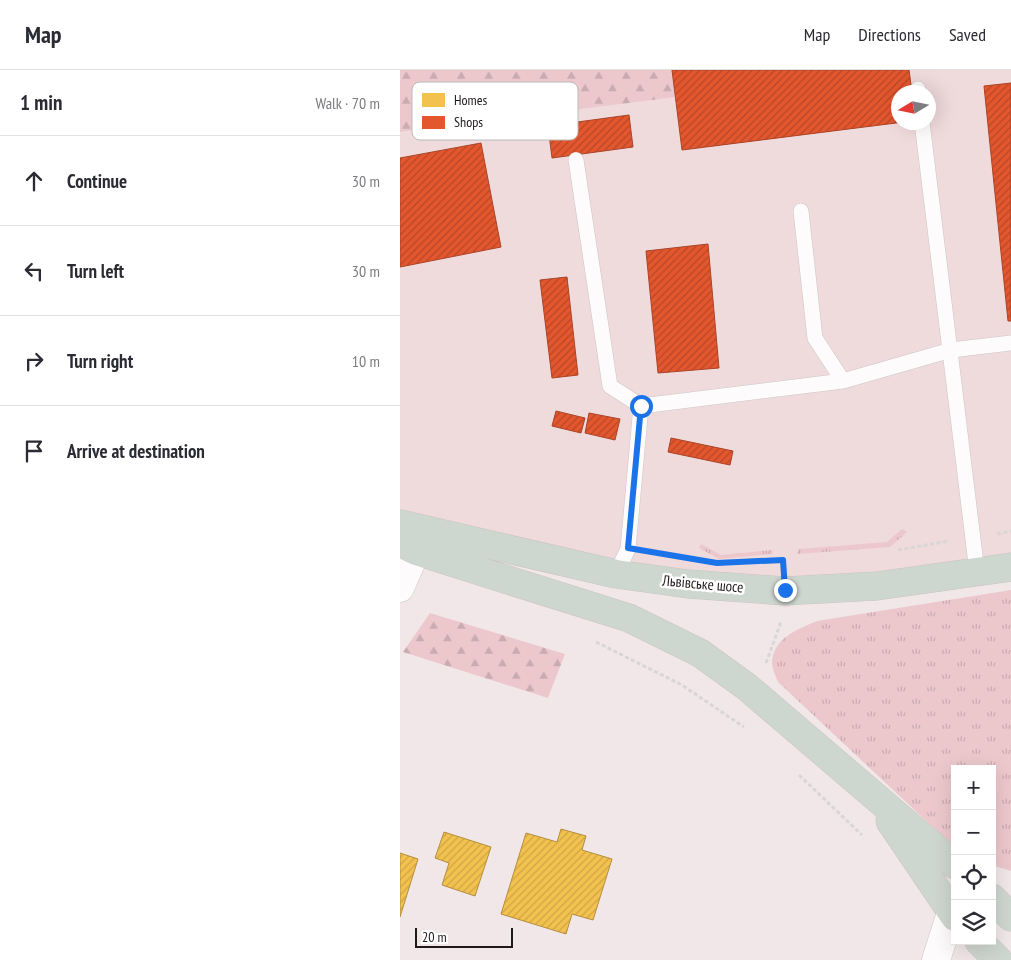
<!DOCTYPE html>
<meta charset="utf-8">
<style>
:root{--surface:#fff;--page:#f7f7f7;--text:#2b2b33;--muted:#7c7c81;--line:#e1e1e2}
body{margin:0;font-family:"PT Sans Narrow",sans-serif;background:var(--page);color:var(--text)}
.controls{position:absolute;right:15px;bottom:15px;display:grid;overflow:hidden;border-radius:0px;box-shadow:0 5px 20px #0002}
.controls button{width:45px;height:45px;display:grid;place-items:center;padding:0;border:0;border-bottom:1px solid var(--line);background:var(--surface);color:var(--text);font:25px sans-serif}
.compass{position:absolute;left:491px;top:15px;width:45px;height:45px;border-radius:50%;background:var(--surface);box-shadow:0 5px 20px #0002;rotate:260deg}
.scale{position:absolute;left:15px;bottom:12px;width:98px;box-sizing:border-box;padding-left:5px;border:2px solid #20191a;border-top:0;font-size:14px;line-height:18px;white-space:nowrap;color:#20191a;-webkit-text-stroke:4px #fff;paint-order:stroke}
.stop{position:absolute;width:15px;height:15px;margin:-11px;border:4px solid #1a73e8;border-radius:50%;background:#fff}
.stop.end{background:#1a73e8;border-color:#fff;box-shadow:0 1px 5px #0008}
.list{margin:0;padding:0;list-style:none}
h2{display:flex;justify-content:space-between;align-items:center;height:65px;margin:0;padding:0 20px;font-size:21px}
h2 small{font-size:16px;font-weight:400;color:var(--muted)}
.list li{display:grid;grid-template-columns:32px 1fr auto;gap:15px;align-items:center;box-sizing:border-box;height:90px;padding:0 20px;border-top:1px solid var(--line)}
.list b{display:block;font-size:19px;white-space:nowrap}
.list em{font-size:16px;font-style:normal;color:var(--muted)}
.icon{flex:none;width:28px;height:28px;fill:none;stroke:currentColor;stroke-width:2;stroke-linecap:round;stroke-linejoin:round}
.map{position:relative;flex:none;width:611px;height:890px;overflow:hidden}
header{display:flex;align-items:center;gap:30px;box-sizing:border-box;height:70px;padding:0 25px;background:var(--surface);border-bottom:1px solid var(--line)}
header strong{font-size:24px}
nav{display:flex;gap:28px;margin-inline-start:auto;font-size:18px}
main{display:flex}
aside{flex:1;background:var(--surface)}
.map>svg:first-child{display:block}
.built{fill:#efdadc;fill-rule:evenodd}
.grass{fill:url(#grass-tufts)}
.forest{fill:url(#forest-firs)}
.homes{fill:url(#homes-hatch);stroke:#b38f3e}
.shops{fill:url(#shops-hatch);stroke:#a94428}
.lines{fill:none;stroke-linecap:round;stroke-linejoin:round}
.lane-casing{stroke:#cec6c6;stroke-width:16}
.street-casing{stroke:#cec6c6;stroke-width:29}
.highway-casing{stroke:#c9c4c5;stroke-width:29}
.path{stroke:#d9d6d6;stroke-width:3;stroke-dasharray:4 2.5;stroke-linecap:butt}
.lane{stroke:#fdfbfc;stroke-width:15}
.street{stroke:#fdfbfc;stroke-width:28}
.highway{stroke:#ced7cf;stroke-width:28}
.route{stroke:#1a73e8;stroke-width:6}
.labels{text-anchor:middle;stroke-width:5;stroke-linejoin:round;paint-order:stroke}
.street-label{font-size:15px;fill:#20191a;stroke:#fff}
.key{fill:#fff;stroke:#bcbaba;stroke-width:1}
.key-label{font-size:14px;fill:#20191a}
</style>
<header>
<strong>Map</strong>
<nav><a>Map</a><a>Directions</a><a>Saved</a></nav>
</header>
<main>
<aside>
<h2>1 min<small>Walk · 70 m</small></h2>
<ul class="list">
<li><svg class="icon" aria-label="ahead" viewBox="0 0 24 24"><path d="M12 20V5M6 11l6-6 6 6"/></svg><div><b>Continue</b></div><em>30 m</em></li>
<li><svg class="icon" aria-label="left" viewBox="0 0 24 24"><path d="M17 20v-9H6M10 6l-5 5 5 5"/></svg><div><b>Turn left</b></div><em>30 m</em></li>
<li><svg class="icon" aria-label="right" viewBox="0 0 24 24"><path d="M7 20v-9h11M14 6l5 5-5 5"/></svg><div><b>Turn right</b></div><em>10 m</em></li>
<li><svg class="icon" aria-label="arrive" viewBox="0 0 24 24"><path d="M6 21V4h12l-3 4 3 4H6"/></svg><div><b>Arrive at destination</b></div></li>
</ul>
</aside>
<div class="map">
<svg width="611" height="890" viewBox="0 0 611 890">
<defs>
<pattern id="grass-tufts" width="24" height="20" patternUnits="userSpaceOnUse" patternTransform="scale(1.25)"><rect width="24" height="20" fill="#ecc8cc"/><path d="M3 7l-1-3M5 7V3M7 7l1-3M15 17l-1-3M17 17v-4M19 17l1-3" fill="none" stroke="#caabaf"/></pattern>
<pattern id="forest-firs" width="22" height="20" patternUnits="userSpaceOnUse" patternTransform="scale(1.25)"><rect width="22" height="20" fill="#ecc8cc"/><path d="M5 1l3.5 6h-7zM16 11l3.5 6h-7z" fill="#caabaf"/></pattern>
<pattern id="homes-hatch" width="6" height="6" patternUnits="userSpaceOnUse" patternTransform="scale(1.25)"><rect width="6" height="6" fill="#f2c14e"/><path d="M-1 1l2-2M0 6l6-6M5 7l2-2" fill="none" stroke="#cfa544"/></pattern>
<pattern id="shops-hatch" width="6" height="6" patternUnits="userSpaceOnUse" patternTransform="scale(1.25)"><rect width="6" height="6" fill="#e4572e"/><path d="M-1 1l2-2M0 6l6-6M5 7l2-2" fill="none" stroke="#b84726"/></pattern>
</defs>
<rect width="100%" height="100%" fill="#f2e7e8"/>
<path class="built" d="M 272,0 L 611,0 L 611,496 L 385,521 L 0,454 L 0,62 L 275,27 ZM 498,22 L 528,22 L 528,52 L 498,52 Z"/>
<path class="grass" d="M 502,459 L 507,462 L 490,477 L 397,484 L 398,479 L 487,472 Z
M 301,474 L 321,485 L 372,480 L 373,484 L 319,489 L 299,478 Z
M 611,520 L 611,801 L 592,795 L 592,699 L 555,699 L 555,778 L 378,612 C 376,607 372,599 372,593 C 373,568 398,559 417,551 Z"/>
<path class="forest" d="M 0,0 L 272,0 L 276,27 L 0,62 Z
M 30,543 L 165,584 L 148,628 L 3,582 Z"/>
<path class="homes" d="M 161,759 L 186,766 L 182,780 L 212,789 L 193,850 L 172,844 L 166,864 L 101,844 L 126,763 L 157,772 Z
M 44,762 L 91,777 L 75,826 L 42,815 L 49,793 L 35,788 Z
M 0,783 L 18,789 L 0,847 Z"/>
<path class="shops" d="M 272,0 L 509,0 L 512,22 L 498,22 L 498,52 L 504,52 L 282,80 Z
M 611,13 L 611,251 L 608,251 L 584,16 Z
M 229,45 L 233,77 L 152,88 L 148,56 Z
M 81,73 L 101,177 L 0,197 L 0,88 Z
M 308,174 L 319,298 L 258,303 L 246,181 Z
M 167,207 L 178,305 L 152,308 L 140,210 Z
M 156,341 L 185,348 L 181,363 L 152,356 Z
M 189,343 L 220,349 L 215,370 L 185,363 Z
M 271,368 L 333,381 L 330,395 L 268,382 Z"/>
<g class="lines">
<defs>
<path id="lane" d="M 518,19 L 518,22
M 522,52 L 577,502
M 176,90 L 210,316 L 241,336 L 443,311 L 551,280 L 611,273
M 401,141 L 415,268 L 443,311
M 216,504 L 228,479 L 241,336"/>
<path id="street" d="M 0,518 L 16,481
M 536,890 L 551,843"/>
<path id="highway" d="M 0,454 L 216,504 L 288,514 L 385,521 L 477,516 L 611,497
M 0,473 L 16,481 L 229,548 L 300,583 L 347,617 L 555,795
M 490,751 L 555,847
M 592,828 L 611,847
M 579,871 L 598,890"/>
</defs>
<use href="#lane" class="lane-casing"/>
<use href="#street" class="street-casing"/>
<use href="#highway" class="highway-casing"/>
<path class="path" d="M 597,464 L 611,461
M 498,480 L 549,471
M 196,572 L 282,615 L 344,657
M 366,593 L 381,552
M 399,705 L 462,765"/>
<use href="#lane" class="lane"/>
<use href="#street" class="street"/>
<use href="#highway" class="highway"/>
</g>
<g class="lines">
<path class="route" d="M 241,336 L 228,478 L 317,493 L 383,490 L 385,520"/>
</g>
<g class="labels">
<g class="street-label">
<text transform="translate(303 514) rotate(5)" y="5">Львівське шосе</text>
</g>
</g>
<rect x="12" y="12" width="166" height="58" rx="8" class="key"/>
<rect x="22" y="23" width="23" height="14" fill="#f2c14e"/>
<rect x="22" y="46" width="23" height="13" fill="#e4572e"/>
<g class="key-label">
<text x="54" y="35">Homes</text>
<text x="54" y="57">Shops</text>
</g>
</svg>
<div class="controls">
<button>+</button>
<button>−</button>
<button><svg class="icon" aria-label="locate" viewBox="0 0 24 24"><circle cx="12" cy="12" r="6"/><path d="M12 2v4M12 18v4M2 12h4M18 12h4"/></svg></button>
<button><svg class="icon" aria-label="layers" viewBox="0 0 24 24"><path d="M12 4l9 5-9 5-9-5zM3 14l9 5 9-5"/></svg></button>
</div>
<svg class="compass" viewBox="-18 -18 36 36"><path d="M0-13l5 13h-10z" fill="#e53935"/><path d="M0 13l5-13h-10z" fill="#7c7c81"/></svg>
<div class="scale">20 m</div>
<div class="stop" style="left:241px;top:336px"></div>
<div class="stop end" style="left:385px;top:520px"></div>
</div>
</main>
